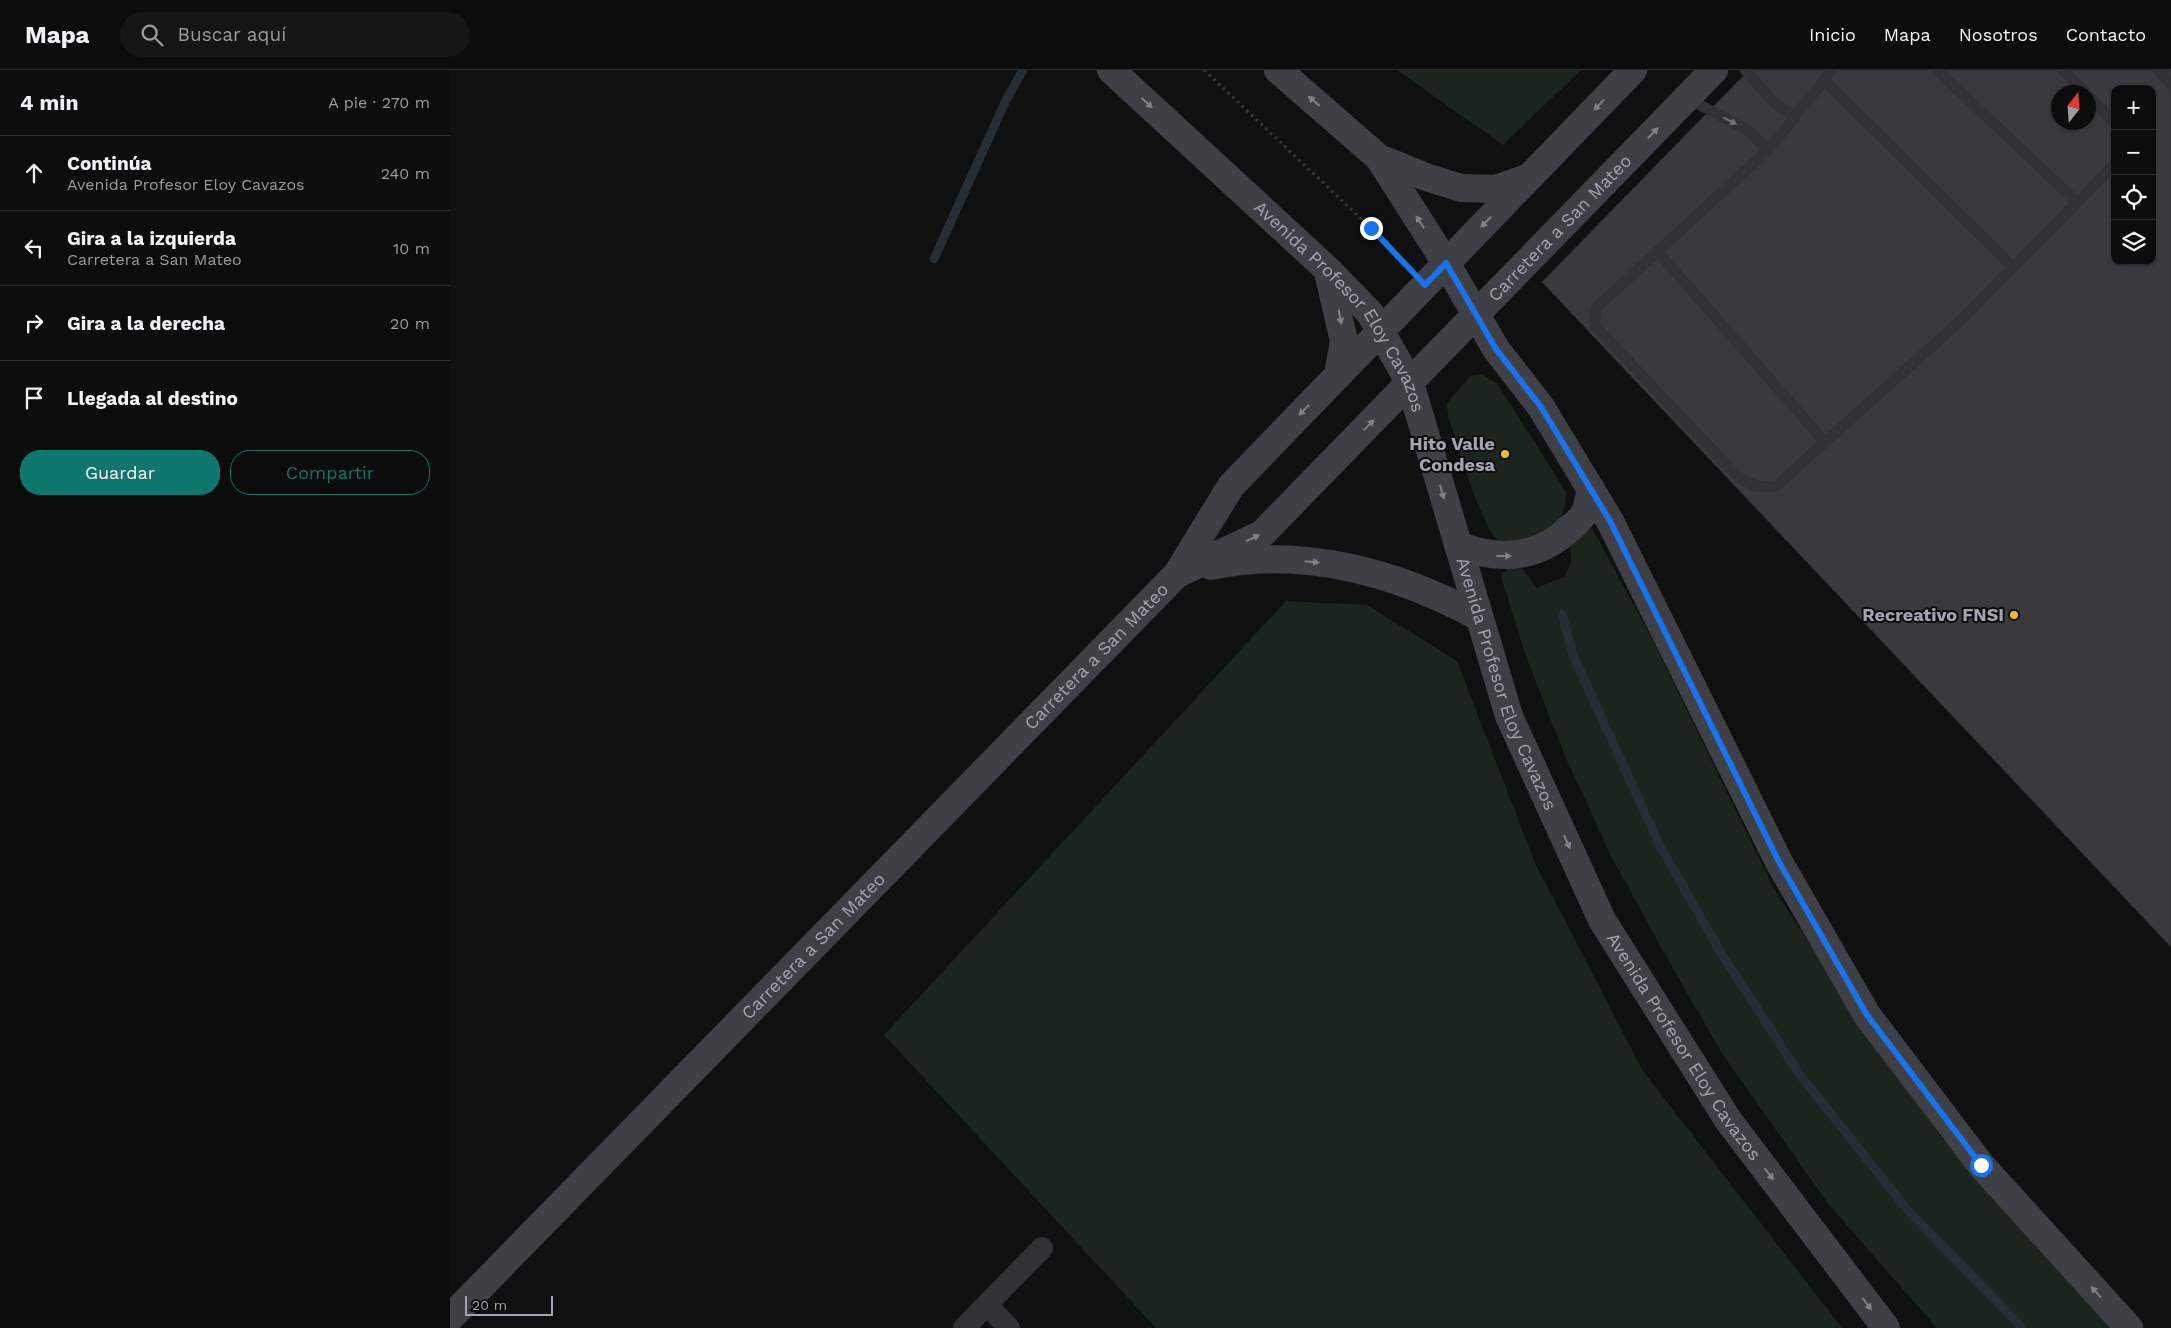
<!DOCTYPE html>
<html lang="es">
<meta charset="utf-8">
<style>
:root{--surface:#0c0c0d;--page:#151516;--text:#f1f3f6;--muted:#9a9b9d;--line:#2c2c2e;--accent:#0f766e}
body{margin:0;font-family:"Work Sans",sans-serif;background:var(--page);color:var(--text)}
.controls{position:absolute;right:15px;top:15px;display:grid;overflow:hidden;border-radius:10px;box-shadow:0 1px 4px #0004}
.controls button{width:45px;height:45px;display:grid;place-items:center;padding:0;border:0;border-bottom:1px solid var(--line);background:var(--surface);color:var(--text);font:25px sans-serif}
.compass{position:absolute;left:1601px;top:15px;width:45px;height:45px;border-radius:50%;background:var(--surface);box-shadow:0 1px 4px #0004;rotate:17deg}
.scale{position:absolute;left:15px;bottom:12px;width:88px;box-sizing:border-box;padding-left:5px;border:2px solid #a1a5b2;border-top:0;font-size:14px;line-height:18px;white-space:nowrap;color:#a1a5b2;-webkit-text-stroke:4px #0b0b0c;paint-order:stroke}
.stop{position:absolute;width:15px;height:15px;margin:-11px;border:4px solid #1a73e8;border-radius:50%;background:#fff}
.stop.end{background:#1a73e8;border-color:#fff;box-shadow:0 1px 5px #0008}
.list{margin:0;padding:0;list-style:none}
h2{display:flex;justify-content:space-between;align-items:center;height:65px;margin:0;padding:0 20px;font-size:21px}
h2 small{font-size:16px;font-weight:400;color:var(--muted)}
.list li{display:grid;grid-template-columns:32px 1fr auto;gap:15px;align-items:center;box-sizing:border-box;height:75px;padding:0 20px;border-top:1px solid var(--line)}
.list b{display:block;font-size:19px;white-space:nowrap}
.list p{margin:0;font-size:16px;white-space:nowrap;color:var(--muted)}
.list em{font-size:16px;font-style:normal;color:var(--muted)}
.actions{display:flex;gap:10px;padding:15px 20px}
.actions a{flex:1;padding:11px 0;border:1px solid var(--accent);border-radius:20px;text-align:center;font-size:18px;color:var(--accent)}
.actions .main{background:var(--accent);color:#fff}
.icon{flex:none;width:28px;height:28px;fill:none;stroke:currentColor;stroke-width:2;stroke-linecap:round;stroke-linejoin:round}
.map{position:relative;flex:none;width:1721px;height:1258px;overflow:hidden}
header{display:flex;align-items:center;gap:30px;box-sizing:border-box;height:70px;padding:0 25px;background:var(--surface);border-bottom:1px solid var(--line)}
header strong{font-size:24px}
nav{display:flex;gap:28px;margin-inline-start:auto;font-size:18px}
.search{width:350px;height:45px;background:var(--page);display:flex;align-items:center;gap:12px;box-sizing:border-box;padding:0 18px;border-radius:28px;color:var(--muted);font-size:19px}
main{display:flex}
aside{flex:1;background:var(--surface)}
.map>svg:first-child{display:block}
.green{fill:#1c241e}
.lines{fill:none;stroke-linecap:round;stroke-linejoin:round}
.stream{stroke:#272d35;stroke-width:9}
.building{fill:#3a3a3e;stroke:#2a2a2d;fill-rule:evenodd}
.path{stroke:#37383d;stroke-width:3;stroke-dasharray:2.5 4;stroke-linecap:butt}
.lane{stroke:#313136;stroke-width:11}
.street{stroke:#313136;stroke-width:22}
.secondary{stroke:#3f4046;stroke-width:28}
.oneway{fill:#7f828c}
.oneway2{fill:#6f717a}
.route{stroke:#1a73e8;stroke-width:6}
.poi-dot{fill:#efbe2a;stroke:#0b0b0c;stroke-width:2}
.labels{text-anchor:middle;stroke-width:4;stroke-linejoin:round;paint-order:stroke}
.street-label{font-size:18px;fill:#a1a5b2;stroke:#0b0b0c}
.poi-label{font-size:18px;font-weight:bold;fill:#a1a5b2;stroke:#0b0b0c;text-anchor:end}
</style>
<header>
<strong>Mapa</strong>
<div class="search"><svg class="icon" aria-label="search" viewBox="0 0 24 24"><circle cx="10" cy="10" r="6"/><path d="M15 15l6 6"/></svg>Buscar aquí</div>
<nav><a>Inicio</a><a>Mapa</a><a>Nosotros</a><a>Contacto</a></nav>
</header>
<main>
<aside>
<h2>4 min<small>A pie · 270 m</small></h2>
<ul class="list">
<li><svg class="icon" aria-label="ahead" viewBox="0 0 24 24"><path d="M12 20V5M6 11l6-6 6 6"/></svg><div><b>Continúa</b><p>Avenida Profesor Eloy Cavazos</p></div><em>240 m</em></li>
<li><svg class="icon" aria-label="left" viewBox="0 0 24 24"><path d="M17 20v-9H6M10 6l-5 5 5 5"/></svg><div><b>Gira a la izquierda</b><p>Carretera a San Mateo</p></div><em>10 m</em></li>
<li><svg class="icon" aria-label="right" viewBox="0 0 24 24"><path d="M7 20v-9h11M14 6l5 5-5 5"/></svg><div><b>Gira a la derecha</b></div><em>20 m</em></li>
<li><svg class="icon" aria-label="arrive" viewBox="0 0 24 24"><path d="M6 21V4h12l-3 4 3 4H6"/></svg><div><b>Llegada al destino</b></div></li>
</ul>
<div class="actions"><a class="main">Guardar</a><a>Compartir</a></div>
</aside>
<div class="map">
<svg width="1721" height="1258" viewBox="0 0 1721 1258">
<rect width="100%" height="100%" fill="#101011"/>
<path class="green" d="M 947,0 L 1131,0 L 1053,75 Z
M 1032,305 L 1047,313 L 1116,422 C 1115,445 1112,454 1091,465 C 1079,471 1060,477 1048,470 C 1032,460 1006,369 998,346 L 997,333 L 1020,306 Z
M 1142,458 L 1200,565 L 1324,819 L 1405,944 L 1488,1063 L 1523,1104 L 1665,1258 L 1487,1258 L 1379,1135 L 1273,985 L 1217,888 L 1161,786 L 1115,686 L 1075,584 L 1051,506 L 1059,496 L 1073,499 L 1086,518 L 1114,507 L 1121,492 L 1121,472 Z
M 836,531 L 917,535 L 1007,591 L 1085,793 L 1193,1001 L 1392,1258 L 706,1258 L 434,965 Z"/>
<g class="lines">
<path class="stream" d="M 484,189 L 556,30 L 573,0
M 1112,544 L 1123,585 L 1210,776 L 1271,883 L 1350,1005 L 1459,1142 L 1573,1258"/>
</g>
<path class="building" d="M 1299,0 L 1721,0 L 1721,877 L 1092,212 ZM 1665,19 L 1702,19 L 1702,191 L 1665,191 ZM 1608,22 L 1638,22 L 1638,52 L 1608,52 Z"/>
<g class="lines">
<path class="path" d="M 754,0 L 921,158 L 955,194"/>
<path class="lane" d="M 1295,0 L 1322,30 L 1345,48
M 1382,0 L 1318,80 L 1147,237 L 1145,244 L 1146,257 L 1288,407 L 1306,416 L 1325,417 L 1508,253 L 1665,94
M 1487,0 L 1627,132
M 1613,0 L 1635,22
M 1708,0 L 1721,14
M 1374,10 L 1563,197
M 1638,26 L 1665,52
M 1237,28 L 1299,61 L 1318,80
M 1208,182 L 1375,372"/>
<path class="street" d="M 537,1235 L 559,1258
M 514,1258 L 592,1178"/>
<g class="secondary">
<path id="s1" d="M 661,0 L 878,200 L 920,243 L 960,313 L 1059,646 L 1152,850 L 1278,1050 L 1436,1258"/>
<path d="M 828,0 L 929,88 L 996,193 L 1046,279 L 1091,337 L 1160,451 L 1329,792 L 1417,945 L 1531,1095 L 1679,1258"/>
<path d="M 929,88 L 976,107 L 1011,118 L 1046,119 L 1077,108"/>
<path d="M 878,202 L 894,271 L 888,305"/>
<path d="M 1008,475 C 1047,491 1087,489 1119,459 C 1124,455 1132,448 1135,442 C 1138,436 1139,426 1141,419"/>
<path d="M 761,496 C 853,476 948,503 1029,547"/>
<path id="s2" d="M 727,504 L 812,464 L 1264,0"/>
<path id="s3" d="M 0,1248 L 727,504 L 781,416 L 1183,0"/>
</g>
</g>
<defs><path id="oneway-solid" d="M-6-.8H1V-3.2L6.5 0L1 3.2V.8H-6Z" transform="scale(1.25)"/></defs>
<g class="oneway">
<use href="#oneway-solid" transform="translate(864 31) rotate(-139)"/>
<use href="#oneway-solid" transform="translate(697 33) rotate(43)"/>
<use href="#oneway-solid" transform="translate(1149 35) rotate(134)"/>
<use href="#oneway-solid" transform="translate(1203 63) rotate(-46)"/>
<use href="#oneway-solid" transform="translate(970 152) rotate(-123)"/>
<use href="#oneway-solid" transform="translate(1036 152) rotate(134)"/>
<use href="#oneway-solid" transform="translate(890 247) rotate(79)"/>
<use href="#oneway-solid" transform="translate(854 340) rotate(134)"/>
<use href="#oneway-solid" transform="translate(919 355) rotate(-45)"/>
<use href="#oneway-solid" transform="translate(992 422) rotate(74)"/>
<use href="#oneway-solid" transform="translate(803 468) rotate(-25)"/>
<use href="#oneway-solid" transform="translate(1054 486)"/>
<use href="#oneway-solid" transform="translate(862 492) rotate(5)"/>
<use href="#oneway-solid" transform="translate(1117 772) rotate(65)"/>
<use href="#oneway-solid" transform="translate(1319 1104) rotate(53)"/>
<use href="#oneway-solid" transform="translate(1646 1222) rotate(-132)"/>
<use href="#oneway-solid" transform="translate(1417 1234) rotate(53)"/>
</g>
<use class="oneway2" href="#oneway-solid" transform="translate(1280 51) rotate(28)"/>
<g class="lines">
<path class="route" d="M 921,158 L 975,215 L 996,193 L 1046,279 L 1091,337 L 1160,451 L 1329,792 L 1417,945 L 1531,1095"/>
</g>
<g class="poi-dot">
<circle cx="1055" cy="384" r="5"/>
<circle cx="1564" cy="545" r="5"/>
</g>
<g class="labels">
<g class="street-label">
<text dy="6" stroke="none"><textPath href="#s2" startOffset="521">Carretera a San Mateo</textPath></text>
<text dy="6" stroke="none"><textPath href="#s1" startOffset="332">Avenida Profesor Eloy Cavazos</textPath></text>
<text dy="6" stroke="none"><textPath href="#s3" startOffset="925">Carretera a San Mateo</textPath></text>
<text dy="6" stroke="none"><textPath href="#s1" startOffset="752">Avenida Profesor Eloy Cavazos</textPath></text>
<text dy="6" stroke="none"><textPath href="#s3" startOffset="520">Carretera a San Mateo</textPath></text>
<text dy="6" stroke="none"><textPath href="#s1" startOffset="1158">Avenida Profesor Eloy Cavazos</textPath></text>
</g>
<g class="poi-label">
<text x="1045" y="380">Hito Valle<tspan x="1045" dy="21">Condesa</tspan></text>
<text x="1554" y="551">Recreativo FNSI</text>
</g>
</g>
</svg>
<div class="controls">
<button>+</button>
<button>−</button>
<button><svg class="icon" aria-label="locate" viewBox="0 0 24 24"><circle cx="12" cy="12" r="6"/><path d="M12 2v4M12 18v4M2 12h4M18 12h4"/></svg></button>
<button><svg class="icon" aria-label="layers" viewBox="0 0 24 24"><path d="M12 4l9 5-9 5-9-5zM3 14l9 5 9-5"/></svg></button>
</div>
<svg class="compass" viewBox="-18 -18 36 36"><path d="M0-13l5 13h-10z" fill="#e53935"/><path d="M0 13l5-13h-10z" fill="#9a9b9d"/></svg>
<div class="scale">20 m</div>
<div class="stop" style="left:1531px;top:1095px"></div>
<div class="stop end" style="left:921px;top:158px"></div>
</div>
</main>
